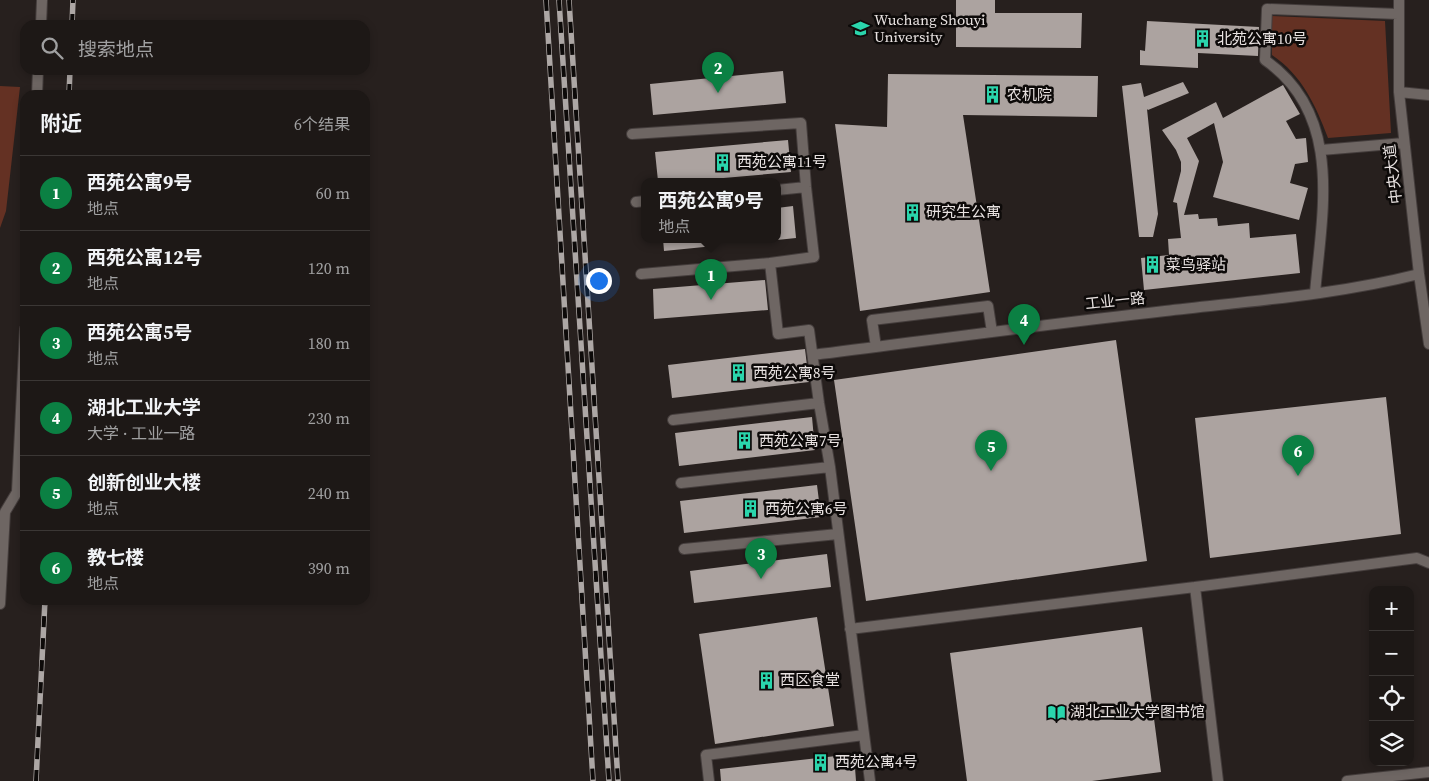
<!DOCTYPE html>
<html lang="zh">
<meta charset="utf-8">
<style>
:root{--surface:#1d1816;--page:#25211f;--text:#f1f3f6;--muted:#a0a0a1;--line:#3b3735;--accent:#0b8043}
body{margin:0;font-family:"Source Serif 4","Noto Sans SC",serif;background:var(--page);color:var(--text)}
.controls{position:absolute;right:15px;bottom:15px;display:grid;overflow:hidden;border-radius:10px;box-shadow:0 2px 8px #0003}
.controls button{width:45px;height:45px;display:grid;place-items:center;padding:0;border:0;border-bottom:1px solid var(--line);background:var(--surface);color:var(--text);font:25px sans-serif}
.you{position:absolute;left:598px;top:280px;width:18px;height:18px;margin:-12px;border:4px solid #fff;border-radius:50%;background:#1a73e8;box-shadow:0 0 0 8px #1a73e833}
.badge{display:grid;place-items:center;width:32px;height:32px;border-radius:50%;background:var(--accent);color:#fff;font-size:16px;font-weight:700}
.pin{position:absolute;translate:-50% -41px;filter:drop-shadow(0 1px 2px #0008)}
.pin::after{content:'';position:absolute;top:26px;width:18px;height:15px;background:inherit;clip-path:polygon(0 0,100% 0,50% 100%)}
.popup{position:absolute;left:641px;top:178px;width:140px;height:65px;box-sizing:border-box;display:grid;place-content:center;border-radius:10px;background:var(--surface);filter:drop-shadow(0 1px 4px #0005);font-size:16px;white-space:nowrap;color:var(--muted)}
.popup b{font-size:19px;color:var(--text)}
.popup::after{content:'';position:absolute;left:50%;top:100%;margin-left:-10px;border:10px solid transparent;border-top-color:var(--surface)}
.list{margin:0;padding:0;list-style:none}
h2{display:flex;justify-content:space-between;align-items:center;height:65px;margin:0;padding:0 20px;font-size:21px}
h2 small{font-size:16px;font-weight:400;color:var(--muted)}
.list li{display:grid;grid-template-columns:32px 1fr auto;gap:15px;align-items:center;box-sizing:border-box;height:75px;padding:0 20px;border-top:1px solid var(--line)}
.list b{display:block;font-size:19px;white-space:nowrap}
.list p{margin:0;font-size:16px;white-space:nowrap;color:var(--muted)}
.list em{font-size:16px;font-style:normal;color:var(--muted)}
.icon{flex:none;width:28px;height:28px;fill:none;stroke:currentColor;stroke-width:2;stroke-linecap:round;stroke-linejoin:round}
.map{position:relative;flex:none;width:1429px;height:781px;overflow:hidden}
.search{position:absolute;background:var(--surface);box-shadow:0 2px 8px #0003;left:20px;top:20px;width:350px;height:55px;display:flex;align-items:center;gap:12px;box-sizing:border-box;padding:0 18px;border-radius:15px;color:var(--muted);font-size:19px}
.panel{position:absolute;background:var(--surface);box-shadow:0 2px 8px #0003;left:20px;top:90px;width:350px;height:515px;border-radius:15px}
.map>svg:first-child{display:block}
.green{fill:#643123}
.building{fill:#aca3a0}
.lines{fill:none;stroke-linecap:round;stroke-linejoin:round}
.minor-casing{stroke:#443d3c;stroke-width:12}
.minor{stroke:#6e6663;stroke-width:10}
.rail-casing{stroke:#ada7a5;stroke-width:5.5}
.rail{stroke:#0d0a09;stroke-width:4;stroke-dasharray:11;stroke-linecap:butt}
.labels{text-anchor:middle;stroke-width:5;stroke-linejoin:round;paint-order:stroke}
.poi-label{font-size:15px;fill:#e8e2e1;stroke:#0d0a09;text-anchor:start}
.street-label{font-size:15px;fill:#e8e2e1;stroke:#0d0a09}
</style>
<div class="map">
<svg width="1429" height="781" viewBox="0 0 1429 781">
<rect width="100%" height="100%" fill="#27201e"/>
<path class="green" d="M 1272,16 L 1385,21 L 1391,133 L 1328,138 C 1316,106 1302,75 1272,55 Z
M 0,86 L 20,87 L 6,211 L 0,228 Z"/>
<path class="building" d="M 956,0 L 995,0 L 995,13 L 1082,13 L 1081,48 L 956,47 Z
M 1147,21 L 1259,27 L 1258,56 L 1198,53 L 1198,68 L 1140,65 L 1140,50 L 1145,51 Z
M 783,71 L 786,103 L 653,115 L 650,84 Z
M 888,74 L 1098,76 L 1097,117 L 963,115 L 990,292 L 860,311 L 835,124 L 887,127 Z
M 1183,82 L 1189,93 L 1148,110 L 1147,109 L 1158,214 L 1153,237 L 1139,237 L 1122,86 L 1141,83 L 1144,97 Z
M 1283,85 L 1300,114 L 1286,121 L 1296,139 L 1306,138 L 1308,162 L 1295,164 L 1290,183 L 1308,188 L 1299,220 L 1213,197 L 1223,162 L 1214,123 L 1187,138 L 1199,161 L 1184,215 L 1198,214 L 1199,219 L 1217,218 L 1218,226 L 1249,223 L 1250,238 L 1296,234 L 1300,273 L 1144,290 L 1141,258 L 1169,255 L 1168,239 L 1181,238 L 1177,203 L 1173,202 L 1181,171 L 1181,162 L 1176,150 L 1162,130 L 1216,102 L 1223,118 Z
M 788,140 L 791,172 L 689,181 L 658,181 L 655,152 Z
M 793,206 L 796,238 L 777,240 L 777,208 Z
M 663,239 L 714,239 L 714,246 L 664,251 Z
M 765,280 L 768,310 L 654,319 L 653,289 Z
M 1116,340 L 1147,561 L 866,601 L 834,380 Z
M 805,349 L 809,382 L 672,398 L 668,365 Z
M 1386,397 L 1401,534 L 1210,558 L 1195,418 Z
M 812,417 L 815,450 L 679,466 L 675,433 Z
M 817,485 L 821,517 L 684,533 L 680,501 Z
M 827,554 L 831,587 L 694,603 L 690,571 Z
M 817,617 L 834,726 L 715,744 L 699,634 Z
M 1142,627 L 1161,772 L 1092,781 L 967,781 L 950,653 Z
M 854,754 L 856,781 L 721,781 L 720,769 Z"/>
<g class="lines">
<defs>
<path id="minor" d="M 1399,0 L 1399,92 L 1419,274 L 1429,344
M 41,25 L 42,0
M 1399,92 L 1429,95
M 37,95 L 38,70
M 632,134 L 801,123 L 806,187 L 814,257 L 770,263 L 778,334 L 809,330 L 819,403 L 830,467 L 870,781
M 1321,150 L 1404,143
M 777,190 L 806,187
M 636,202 L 645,201
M 641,274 L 770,263
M 1315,293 C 1322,212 1344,115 1265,60 L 1267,9 L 1398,14
M 876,347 L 872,320 L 988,306 L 992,332
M 813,355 C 931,340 1048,324 1165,311 C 1250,301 1336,295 1419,274
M 673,420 L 819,403
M 681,483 L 830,467
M 684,549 L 838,534
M 1195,587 L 1417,558 L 1429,563
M 0,604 L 5,512 L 17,492 L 25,329
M 850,629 L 1195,587 L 1218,781
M 709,781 L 706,755 L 864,735
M 1347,781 L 1429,772"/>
</defs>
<use href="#minor" class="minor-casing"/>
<use href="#minor" class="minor"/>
<defs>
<path id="rail" d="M 546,0 L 593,781
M 559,0 L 609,781
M 569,0 L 618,781
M 72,25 L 73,0
M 69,95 L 70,70
M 36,781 L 45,600"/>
</defs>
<use href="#rail" class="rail-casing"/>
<use href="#rail" class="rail"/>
</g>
<defs>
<symbol id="university-bare" viewBox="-9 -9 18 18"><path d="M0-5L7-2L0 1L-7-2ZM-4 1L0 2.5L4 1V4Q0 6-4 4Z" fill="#2ad5ac" stroke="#0d0a09" stroke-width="2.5" paint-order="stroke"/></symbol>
<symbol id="building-bare" viewBox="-9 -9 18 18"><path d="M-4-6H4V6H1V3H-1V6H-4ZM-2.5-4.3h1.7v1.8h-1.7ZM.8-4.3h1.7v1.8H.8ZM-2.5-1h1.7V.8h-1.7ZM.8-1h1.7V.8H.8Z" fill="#2ad5ac" stroke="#0d0a09" stroke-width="2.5" paint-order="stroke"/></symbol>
<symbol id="library-bare" viewBox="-9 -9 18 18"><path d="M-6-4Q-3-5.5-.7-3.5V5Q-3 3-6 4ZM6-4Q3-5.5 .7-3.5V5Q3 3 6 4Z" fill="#2ad5ac" stroke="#0d0a09" stroke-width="2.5" paint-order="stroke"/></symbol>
</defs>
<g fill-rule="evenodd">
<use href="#university-bare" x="848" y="16" width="25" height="25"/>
<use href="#building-bare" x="1190" y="26" width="25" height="25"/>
<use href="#building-bare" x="980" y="82" width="25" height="25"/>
<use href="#building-bare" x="710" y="150" width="25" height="25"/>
<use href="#building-bare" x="900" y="200" width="25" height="25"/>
<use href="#building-bare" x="1140" y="252" width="25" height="25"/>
<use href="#building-bare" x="726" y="360" width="25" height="25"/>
<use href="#building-bare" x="732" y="428" width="25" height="25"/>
<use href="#building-bare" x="738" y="496" width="25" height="25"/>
<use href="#building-bare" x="754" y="668" width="25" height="25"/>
<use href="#library-bare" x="1044" y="700" width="25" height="25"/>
<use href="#building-bare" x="808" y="750" width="25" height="25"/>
</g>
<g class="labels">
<g class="poi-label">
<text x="874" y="25">Wuchang Shouyi<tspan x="874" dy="17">University</tspan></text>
<text x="1217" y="44">北苑公寓10号</text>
<text x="1007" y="100">农机院</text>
<text x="737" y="167">西苑公寓11号</text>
<text x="926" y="217">研究生公寓</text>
<text x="1166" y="270">菜鸟驿站</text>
<text x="753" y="378">西苑公寓8号</text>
<text x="759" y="446">西苑公寓7号</text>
<text x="765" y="514">西苑公寓6号</text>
<text x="780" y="685">西区食堂</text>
<text x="1070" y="717">湖北工业大学图书馆</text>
<text x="835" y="767">西苑公寓4号</text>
</g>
<g class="street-label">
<text transform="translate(1393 174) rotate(-97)" y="5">中央大道</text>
<text transform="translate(1115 301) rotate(-6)" y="5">工业一路</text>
</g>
</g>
</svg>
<div class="controls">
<button>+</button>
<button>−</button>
<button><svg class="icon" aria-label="locate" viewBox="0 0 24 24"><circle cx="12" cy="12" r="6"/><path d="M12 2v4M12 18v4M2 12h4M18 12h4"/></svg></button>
<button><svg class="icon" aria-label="layers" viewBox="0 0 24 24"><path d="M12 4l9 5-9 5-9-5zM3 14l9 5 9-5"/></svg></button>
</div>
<div class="you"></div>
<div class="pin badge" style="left:711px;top:300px">1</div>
<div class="popup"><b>西苑公寓9号</b>地点</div>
<div class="pin badge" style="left:718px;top:93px">2</div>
<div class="pin badge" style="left:761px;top:579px">3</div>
<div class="pin badge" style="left:1024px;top:345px">4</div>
<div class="pin badge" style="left:991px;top:471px">5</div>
<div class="pin badge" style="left:1298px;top:476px">6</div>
<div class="search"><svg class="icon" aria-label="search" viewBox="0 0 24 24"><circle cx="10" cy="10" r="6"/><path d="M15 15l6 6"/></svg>搜索地点</div>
<section class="panel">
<h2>附近<small>6个结果</small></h2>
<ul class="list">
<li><span class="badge">1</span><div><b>西苑公寓9号</b><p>地点</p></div><em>60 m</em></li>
<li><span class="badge">2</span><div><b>西苑公寓12号</b><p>地点</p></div><em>120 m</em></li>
<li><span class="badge">3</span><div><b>西苑公寓5号</b><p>地点</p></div><em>180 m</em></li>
<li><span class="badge">4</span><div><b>湖北工业大学</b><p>大学 · 工业一路</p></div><em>230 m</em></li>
<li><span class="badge">5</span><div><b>创新创业大楼</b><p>地点</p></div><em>240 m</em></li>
<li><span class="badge">6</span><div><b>教七楼</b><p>地点</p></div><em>390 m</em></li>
</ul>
</section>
</div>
